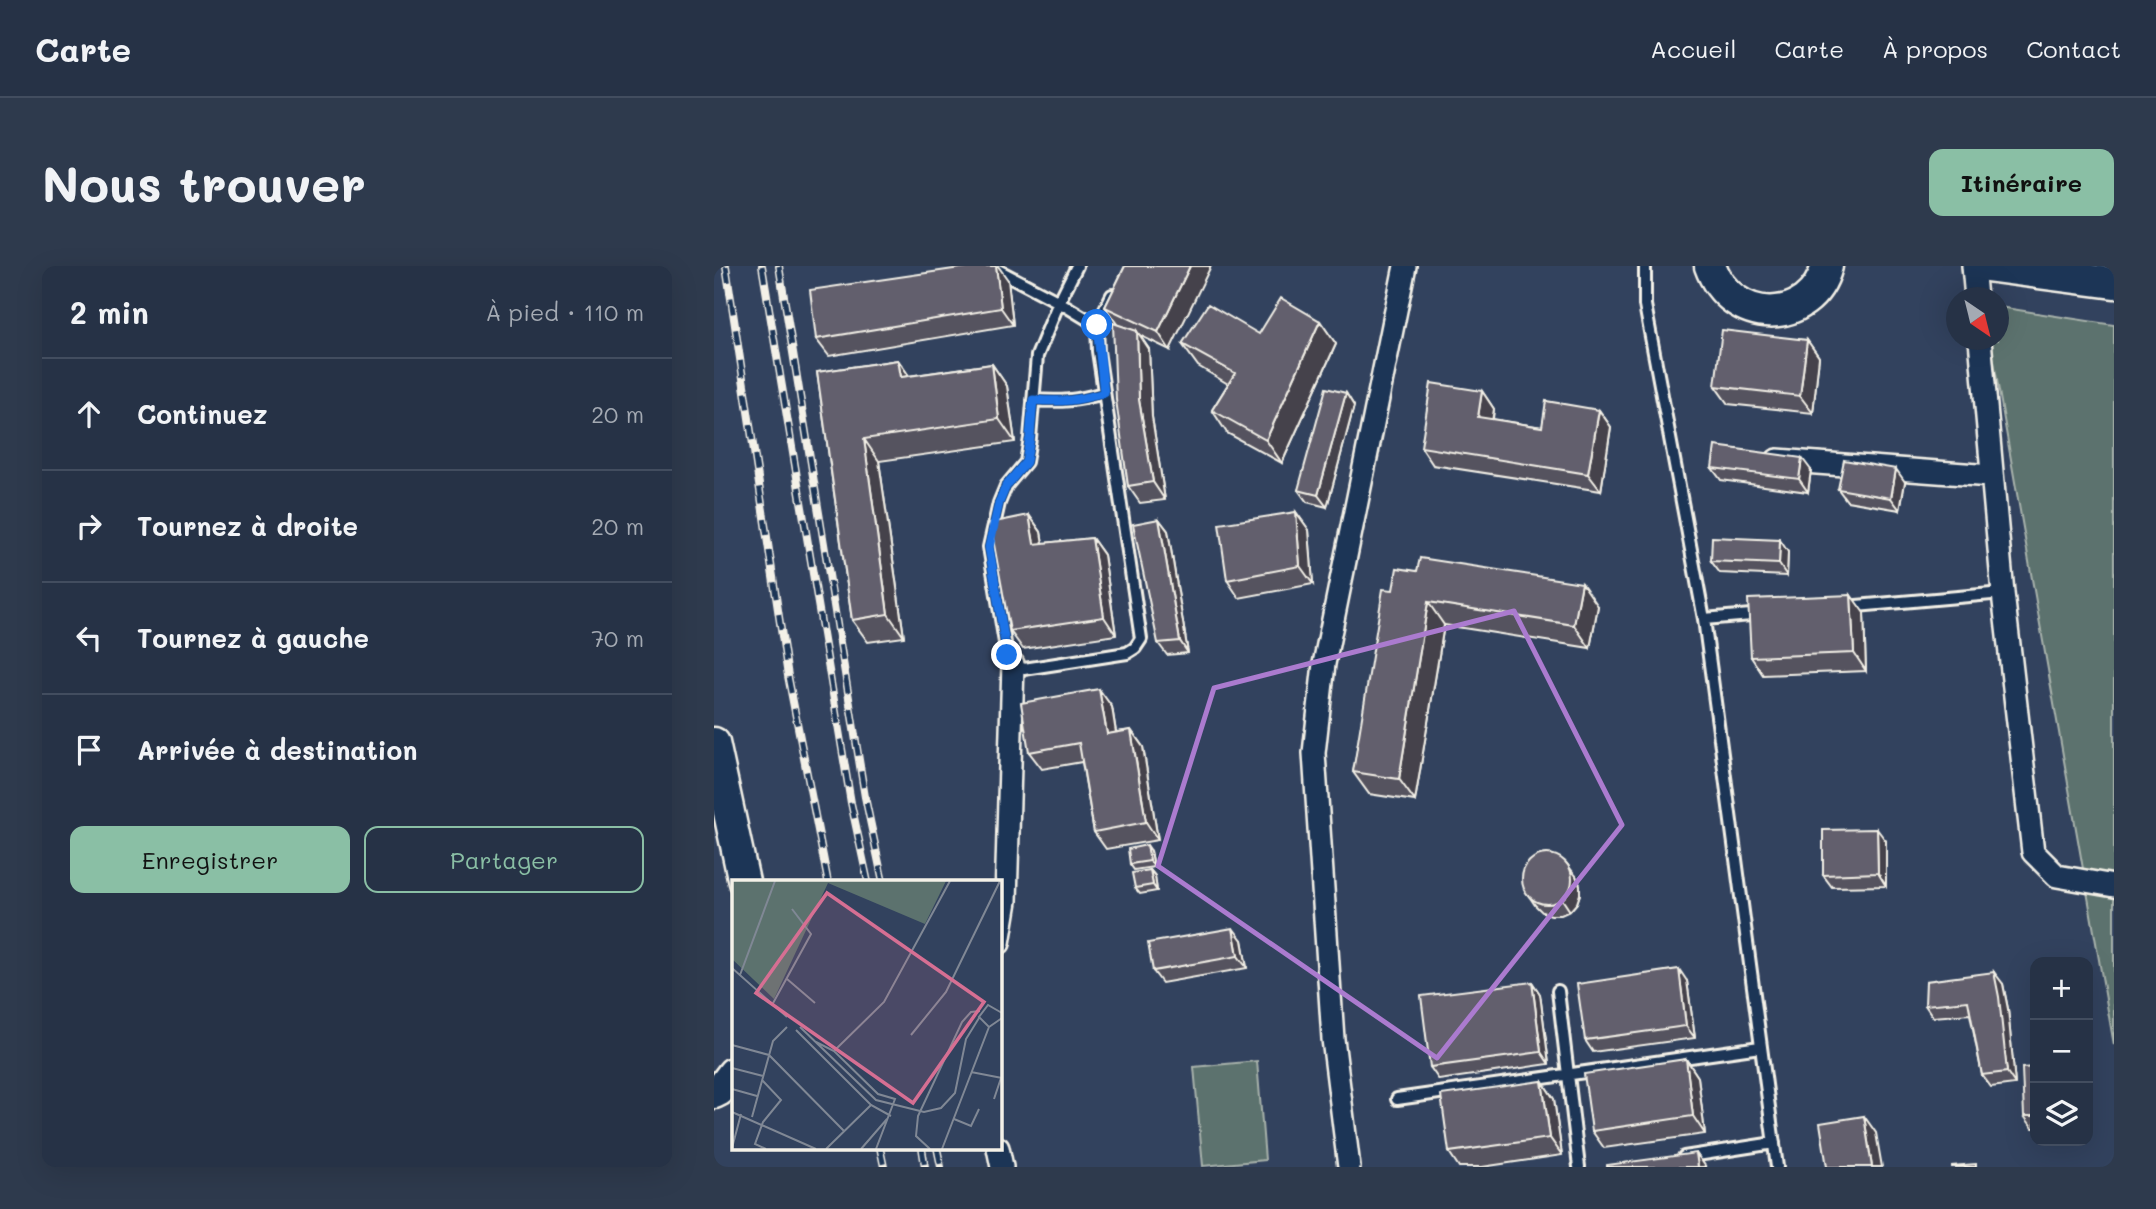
<!DOCTYPE html>
<html lang="fr">
<meta charset="utf-8">
<style>
:root{--surface:#263246;--page:#2e3a4d;--text:#f1f3f6;--muted:#a4aab3;--line:#424d5f;--accent:#8abfa5}
body{margin:0;font-family:Mali,sans-serif;background:var(--page);color:var(--text)}
.controls{position:absolute;right:21px;bottom:21px;display:grid;overflow:hidden;border-radius:14px;box-shadow:0 7px 28px #0002}
.controls button{width:63px;height:63px;display:grid;place-items:center;padding:0;border:0;border-bottom:2px solid var(--line);background:var(--surface);color:var(--text);font:35px sans-serif}
.compass{position:absolute;left:1232px;top:21px;width:63px;height:63px;border-radius:50%;background:var(--surface);box-shadow:0 7px 28px #0002;rotate:145deg}
.stop{position:absolute;width:21px;height:21px;margin:-16px;border:5px solid #1a73e8;border-radius:50%;background:#fff}
.stop.end{background:#1a73e8;border-color:#fff;box-shadow:0 2px 7px #0008}
.list{margin:0;padding:0;list-style:none}
h2{display:flex;justify-content:space-between;align-items:center;height:91px;margin:0;padding:0 28px;font-size:30px}
h2 small{font-size:23px;font-weight:400;color:var(--muted)}
.list li{display:grid;grid-template-columns:46px 1fr auto;gap:21px;align-items:center;box-sizing:border-box;height:112px;padding:0 28px;border-top:2px solid var(--line)}
.list b{display:block;font-size:26px;white-space:nowrap}
.list em{font-size:23px;font-style:normal;color:var(--muted)}
.actions{display:flex;gap:14px;padding:21px 28px}
.actions a{flex:1;padding:16px 0;border:2px solid var(--accent);border-radius:14px;text-align:center;font-size:24px;color:var(--accent)}
.actions .main{background:var(--accent);color:#111}
.icon{flex:none;width:38px;height:38px;fill:none;stroke:currentColor;stroke-width:2;stroke-linecap:round;stroke-linejoin:round}
.map{position:relative;flex:none;width:1400px;height:901px;overflow:hidden;border-radius:14px}
header{display:flex;align-items:center;gap:42px;box-sizing:border-box;height:98px;padding:0 35px;background:var(--surface);border-bottom:2px solid var(--line)}
header strong{font-size:33px}
nav{display:flex;gap:38px;margin-inline-start:auto;font-size:24px}
.intro{display:flex;align-items:center;justify-content:space-between;box-sizing:border-box;height:168px;padding:0 42px}
h1{margin:0;font-size:49px}
.button{padding:18px 32px;border-radius:14px;background:var(--accent);color:#111;font-size:24px;font-weight:700}
main{display:flex;gap:42px;padding:0 42px}
aside{flex:1;background:var(--surface);border-radius:14px;box-shadow:0 7px 28px #0002}
.map>svg:first-child{display:block}
.park{fill:#5c726e;stroke:#a8b2ab;stroke-width:2}
.lines{fill:none;stroke-linecap:round;stroke-linejoin:round}
.service-casing{stroke:#f4f1e8;stroke-width:16}
.minor-casing{stroke:#f4f1e8;stroke-width:26}
.secondary-casing{stroke:#f4f1e8;stroke-width:35}
.service{stroke:#1d3557;stroke-width:10}
.minor{stroke:#1d3557;stroke-width:21}
.secondary{stroke:#1d3557;stroke-width:30}
.rail-casing{stroke:#f4f1e8;stroke-width:8}
.rail{stroke:#1d3557;stroke-width:5;stroke-dasharray:16;stroke-linecap:butt}
.wall{fill:#54525e;stroke:#f4f1e8;stroke-width:2}
.shaded-wall{fill:#45424c;stroke:#f4f1e8;stroke-width:2}
.building{fill:#625f6d;stroke:#f4f1e8;stroke-width:2}
.route{stroke:#1a73e8;stroke-width:9}
.marked{fill:none;stroke:#ab7bcf;stroke-width:5;stroke-linejoin:round}
.inset-road{fill:none;stroke:#808895;stroke-width:2}
.view{fill:#d66f93;fill-opacity:0.15;stroke:#d66f93;stroke-width:3.5}
.inset-edge{fill:none;stroke:#f4f1e8;stroke-width:3.5}
</style>
<header>
<strong>Carte</strong>
<nav><a>Accueil</a><a>Carte</a><a>À propos</a><a>Contact</a></nav>
</header>
<div class="intro"><h1>Nous trouver</h1><a class="button">Itinéraire</a></div>
<main>
<aside>
<h2>2 min<small>À pied · 110 m</small></h2>
<ul class="list">
<li><svg class="icon" aria-label="ahead" viewBox="0 0 24 24"><path d="M12 20V5M6 11l6-6 6 6"/></svg><div><b>Continuez</b></div><em>20 m</em></li>
<li><svg class="icon" aria-label="right" viewBox="0 0 24 24"><path d="M7 20v-9h11M14 6l5 5-5 5"/></svg><div><b>Tournez à droite</b></div><em>20 m</em></li>
<li><svg class="icon" aria-label="left" viewBox="0 0 24 24"><path d="M17 20v-9H6M10 6l-5 5 5 5"/></svg><div><b>Tournez à gauche</b></div><em>70 m</em></li>
<li><svg class="icon" aria-label="arrive" viewBox="0 0 24 24"><path d="M6 21V4h12l-3 4 3 4H6"/></svg><div><b>Arrivée à destination</b></div></li>
</ul>
<div class="actions"><a class="main">Enregistrer</a><a>Partager</a></div>
</aside>
<div class="map">
<svg width="1400" height="901" viewBox="0 0 1400 901">
<rect width="100%" height="100%" fill="#32425e"/>
<filter id="ink" filterUnits="userSpaceOnUse"><feTurbulence type="fractalNoise" baseFrequency=".0143" numOctaves="2"/><feDisplacementMap in="SourceGraphic" scale="14" xChannelSelector="R" yChannelSelector="G"/><feConvolveMatrix kernelMatrix="1 2 1 2 8 2 1 2 1" color-interpolation-filters="sRGB"/></filter>
<g filter="url(#ink)">
<path class="park" d="M 1285,41 L 1400,59 L 1400,779 L 1276,74 L 1284,74 Z
M 543,795 L 551,894 L 489,900 L 480,801 Z"/>
<g class="lines">
<defs>
<path id="service" d="M 276,0 L 345,36 L 383,59
M 363,0 L 345,36 L 323,90 L 316,172 L 312,196 L 292,220 L 285,237 L 275,281 L 293,389 L 299,398 L 310,403 L 413,387 L 421,382 L 427,373 L 384,85 L 383,59 L 398,29
M 931,0 L 931,39 L 990,353 L 1063,901
M 319,134 C 347,136 363,135 389,127
M 1131,341 L 1289,327
M 990,353 L 1049,348
M 844,725 L 865,901
M 683,833 L 1046,781
M 970,891 L 1060,877"/>
<path id="minor" d="M 1259,0 L 1262,32
M 1266,74 L 1289,327 L 1319,586 L 1343,610 L 1400,620
M 1063,194 L 1277,210
M 285,677 L 292,635 L 299,398
M 284,882 L 288,901
M 635,901 L 619,773 L 600,487 L 610,398 L 691,0"/>
<path id="secondary" d="M 996,0 C 1017,59 1096,62 1113,0
M 1272,0 L 1400,17
M 0,477 L 30,616
M 0,827 L 6,824 L 19,807"/>
</defs>
<use href="#service" class="service-casing"/>
<use href="#minor" class="minor-casing"/>
<use href="#secondary" class="secondary-casing"/>
<use href="#service" class="service"/>
<use href="#minor" class="minor"/>
<use href="#secondary" class="secondary"/>
<defs>
<path id="rail" d="M 12,0 L 74,410 L 114,616
M 48,0 L 137,537 L 154,616
M 65,0 L 151,531 L 169,616
M 166,882 L 170,901
M 208,882 L 211,901
M 223,882 L 227,901"/>
</defs>
<use href="#rail" class="rail-casing"/>
<use href="#rail" class="rail"/>
</g>
<path class="wall" d="M 411,0 L 456,84 L 425,69 L 435,83 L 438,151 L 451,234 L 426,237 L 414,220 L 403,58 L 391,41 Z
M 294,14 L 299,59 L 115,90 L 102,73 Z
M 606,55 L 622,78 L 568,197 L 513,167 L 498,144 L 514,118 L 484,100 L 468,78 L 545,68 Z
M 1093,74 L 1105,91 L 1099,147 L 1014,138 L 1001,120 Z
M 184,94 L 195,110 L 278,98 L 293,120 L 301,176 L 165,195 L 190,371 L 154,376 L 138,354 L 103,106 Z
M 768,125 L 780,143 L 779,153 L 828,161 L 885,144 L 897,161 L 887,225 L 719,199 L 707,181 Z
M 632,127 L 640,140 L 613,241 L 593,236 L 584,224 Z
M 998,202 L 1097,204 L 1094,226 L 1007,214 Z
M 1191,216 L 1186,244 L 1133,235 L 1124,223 Z
M 582,246 L 595,264 L 599,318 L 525,332 L 513,314 Z
M 315,249 L 327,266 L 329,277 L 378,272 L 390,289 L 402,369 L 309,383 L 296,365 Z
M 445,253 L 454,265 L 474,387 L 453,389 L 444,377 Z
M 1074,286 L 1073,310 L 1006,307 L 997,295 Z
M 679,324 L 884,340 L 876,382 L 730,359 L 701,535 L 655,528 L 639,506 Z
M 1150,347 L 1152,405 L 1049,409 L 1037,391 Z
M 398,441 L 402,466 L 417,464 L 429,481 L 444,574 L 392,583 L 380,566 L 368,496 L 328,503 L 315,486 Z
M 1172,575 L 1172,620 L 1118,621 L 1109,609 Z
M 437,585 L 440,601 L 420,604 L 416,598 Z
M 436,604 L 441,610 L 443,625 L 426,628 L 421,622 Z
M 862,610 L 866,619 L 866,628 L 863,637 L 856,645 L 847,649 L 837,649 L 828,646 L 821,639 L 813,627 Z
M 528,674 L 533,702 L 448,717 L 439,705 Z
M 973,715 L 981,772 L 879,786 L 871,774 Z
M 818,716 L 826,728 L 835,798 L 725,814 L 716,801 Z
M 1289,718 L 1294,743 L 1301,818 L 1277,821 L 1268,809 L 1256,748 L 1219,751 L 1211,739 Z
M 972,793 L 984,811 L 991,868 L 890,882 L 878,865 Z
M 1321,801 L 1321,862 L 1319,862 L 1310,850 Z
M 828,815 L 840,833 L 848,889 L 768,901 L 745,901 L 735,886 Z"/>
<path class="shaded-wall" d="M 282,0 L 284,0 L 294,14 L 299,59 L 287,42 Z
M 476,0 L 497,0 L 456,84 L 444,66 Z
M 606,55 L 622,78 L 568,197 L 552,174 Z
M 423,65 L 435,83 L 438,151 L 451,234 L 439,216 L 425,134 Z
M 1093,74 L 1105,91 L 1099,147 L 1086,130 Z
M 184,94 L 200,117 L 187,111 Z
M 278,98 L 293,120 L 301,176 L 285,153 Z
M 768,125 L 780,143 L 776,169 L 764,151 Z
M 632,127 L 640,140 L 613,241 L 604,229 Z
M 885,144 L 897,161 L 887,225 L 874,208 Z
M 150,173 L 165,195 L 190,371 L 174,348 Z
M 1088,192 L 1097,204 L 1094,226 L 1085,213 Z
M 1182,203 L 1191,216 L 1186,244 L 1177,232 Z
M 582,246 L 595,264 L 599,318 L 586,300 Z
M 315,249 L 327,266 L 332,295 L 320,278 Z
M 445,253 L 454,265 L 474,387 L 466,375 Z
M 378,272 L 390,289 L 402,369 L 390,351 Z
M 1066,274 L 1074,286 L 1073,310 L 1065,298 Z
M 868,317 L 884,340 L 876,382 L 860,359 Z
M 1137,329 L 1150,347 L 1152,405 L 1140,387 Z
M 714,336 L 730,359 L 701,535 L 685,513 Z
M 385,423 L 398,441 L 405,486 L 393,468 Z
M 417,464 L 429,481 L 444,574 L 432,556 Z
M 1163,563 L 1172,575 L 1172,620 L 1164,607 Z
M 433,579 L 437,585 L 440,601 L 436,595 Z
M 853,598 L 862,610 L 866,619 L 866,628 L 863,637 L 856,645 L 848,633 Z
M 436,604 L 441,610 L 443,625 L 439,619 Z
M 519,662 L 528,674 L 533,702 L 524,690 Z
M 965,703 L 973,715 L 981,772 L 972,760 Z
M 1280,706 L 1289,718 L 1294,743 L 1301,818 L 1293,806 Z
M 818,716 L 826,728 L 835,798 L 827,786 Z
M 972,793 L 984,811 L 991,868 L 979,850 Z
M 828,815 L 840,833 L 848,889 L 836,872 Z
M 1150,850 L 1162,867 L 1168,901 L 1158,901 Z
M 982,887 L 992,901 L 984,901 Z"/>
<path class="building" d="M 260,0 L 282,0 L 287,42 L 102,73 L 96,24 Z
M 411,0 L 476,0 L 444,66 L 391,41 Z
M 567,32 L 606,55 L 552,174 L 498,144 L 521,107 L 468,78 L 494,38 L 545,68 Z
M 399,57 L 423,65 L 425,134 L 439,216 L 414,220 L 402,134 Z
M 1008,64 L 1093,74 L 1086,130 L 1001,120 Z
M 184,94 L 187,111 L 278,98 L 285,153 L 150,173 L 174,348 L 138,354 L 103,106 Z
M 717,117 L 768,125 L 764,151 L 828,161 L 832,135 L 885,144 L 874,208 L 707,181 Z
M 612,122 L 632,127 L 604,229 L 584,224 Z
M 1001,180 L 1088,192 L 1085,213 L 998,202 Z
M 1130,194 L 1182,203 L 1177,232 L 1124,223 Z
M 582,246 L 586,300 L 513,314 L 505,258 Z
M 315,249 L 320,278 L 378,272 L 390,351 L 296,365 L 276,257 Z
M 445,253 L 466,375 L 444,377 L 419,258 Z
M 998,271 L 1066,274 L 1065,298 L 997,295 Z
M 706,292 L 868,317 L 860,359 L 714,336 L 685,513 L 639,506 L 669,323 L 679,324 L 683,302 L 703,305 Z
M 1137,329 L 1140,387 L 1037,391 L 1034,333 Z
M 385,423 L 393,468 L 417,464 L 432,556 L 380,566 L 365,477 L 315,486 L 307,437 Z
M 1163,563 L 1164,607 L 1109,609 L 1109,564 Z
M 433,579 L 436,595 L 416,598 L 414,583 Z
M808 613a25 25 0 1 1 50 0a25 25 0 1 1-50 0Z
M 436,604 L 439,619 L 421,622 L 418,607 Z
M 519,662 L 524,690 L 439,705 L 434,677 Z
M 965,703 L 972,760 L 871,774 L 863,718 Z
M 1280,706 L 1285,731 L 1293,806 L 1268,809 L 1254,735 L 1211,739 L 1212,715 Z
M 818,716 L 827,786 L 716,801 L 707,730 Z
M 972,793 L 979,850 L 878,865 L 870,808 Z
M 1321,801 L 1321,850 L 1310,850 L 1308,802 Z
M 828,815 L 836,872 L 735,886 L 727,829 Z
M 1150,850 L 1158,901 L 1113,901 L 1106,857 Z
M 982,887 L 984,901 L 893,901 L 893,899 Z
M 1262,898 L 1262,901 L 1238,901 L 1238,900 Z"/>
</g>
<g class="lines" filter="url(#ink)">
<path class="route" d="M 293,389 L 275,281 L 285,237 L 292,220 L 312,196 L 316,172 L 319,134 C 347,136 363,135 390,127 L 383,59"/>
</g>
<path class="marked" d="M 800,345 L 908,559 L 723,792 L 444,600 L 500,422 Z"/>
<g transform="translate(18 614)">
<rect width="270" height="270" fill="#32425e"/>
<path d="M 0,1 L 214,1 L 193,44 L 96,3 L 42,119 L 0,79 Z" fill="#5c726e"/>
<path class="inset-road" d="M 0,88 L 55,137M 8,95 L 43,1M 55,99 L 83,123M 40,125 L 79,54 L 60,29M 270,133 L 256,125 L 247,137 L 257,147 L 270,138M 68,147 L 144,220 L 192,232 L 209,228 L 223,213 L 234,159 L 247,138M 64,150 L 139,225 L 159,236M 179,155 L 214,112 L 268,1M 84,162 L 102,171 L 146,214 L 163,219 L 144,269M 0,165 L 37,175 L 112,251M 102,171 L 152,122 L 218,1M 0,188 L 31,196M 239,192 L 270,198M 30,200 L 49,220 L 31,242 L 23,264 L 34,269M 0,209 L 25,216M 262,219 L 269,198M 0,232 L 84,269M 20,237 L 41,161 L 55,147M 222,239 L 239,246 L 247,229M 0,268 L 9,234M 94,269 L 139,225M 129,269 L 155,239M 198,269 L 184,256 L 186,236 L 230,142 L 239,132 L 248,131M 210,269 L 257,147"/>
<path class="view" d="M 95,13 L 252,122 L 181,223 L 24,113 Z"/>
<rect width="270" height="270" class="inset-edge"/>
</g>
</svg>
<div class="controls">
<button>+</button>
<button>−</button>
<button><svg class="icon" aria-label="layers" viewBox="0 0 24 24"><path d="M12 4l9 5-9 5-9-5zM3 14l9 5 9-5"/></svg></button>
</div>
<svg class="compass" viewBox="-18 -18 36 36"><path d="M0-13l5 13h-10z" fill="#e53935"/><path d="M0 13l5-13h-10z" fill="#a4aab3"/></svg>
<div class="stop" style="left:383px;top:59px"></div>
<div class="stop end" style="left:293px;top:389px"></div>
</div>
</main>
